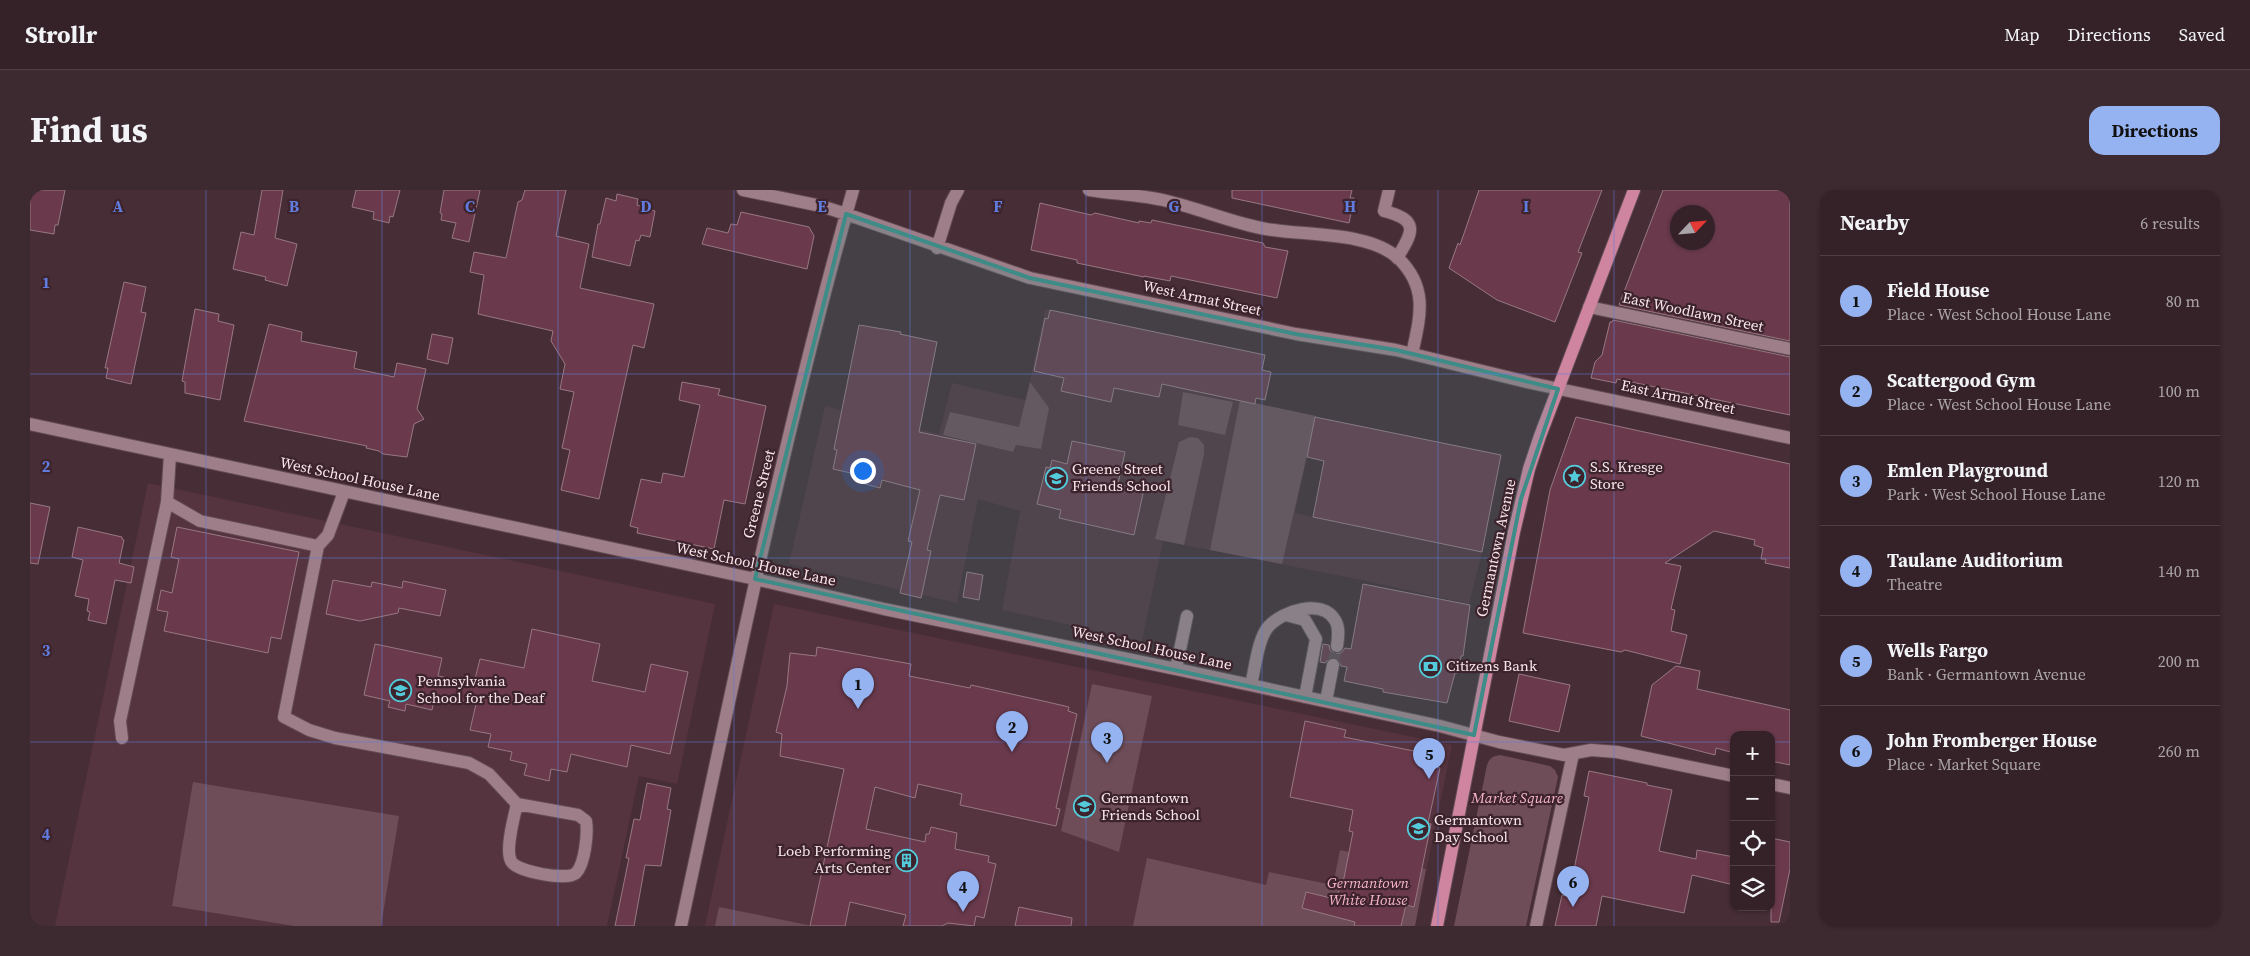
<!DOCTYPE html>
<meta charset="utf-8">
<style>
:root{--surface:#352228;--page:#3d2a30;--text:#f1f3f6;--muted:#aaa4a8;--line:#4f3f45;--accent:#95b2f1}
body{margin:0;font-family:"Source Serif 4",serif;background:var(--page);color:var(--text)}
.controls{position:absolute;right:15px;bottom:15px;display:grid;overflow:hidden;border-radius:10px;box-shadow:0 1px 4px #0004}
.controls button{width:45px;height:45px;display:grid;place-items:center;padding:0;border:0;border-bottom:1px solid var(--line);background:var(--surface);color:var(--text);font:25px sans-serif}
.compass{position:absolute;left:1640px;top:15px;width:45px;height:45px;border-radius:50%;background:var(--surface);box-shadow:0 1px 4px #0004;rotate:64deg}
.you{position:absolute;left:832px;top:280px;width:18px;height:18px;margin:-12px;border:4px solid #fff;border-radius:50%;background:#1a73e8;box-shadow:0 0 0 8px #1a73e833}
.badge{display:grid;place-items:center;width:32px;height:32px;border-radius:50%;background:var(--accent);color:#111;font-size:16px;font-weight:700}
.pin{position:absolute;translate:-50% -41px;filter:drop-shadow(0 1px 2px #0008)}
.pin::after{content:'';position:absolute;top:26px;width:18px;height:15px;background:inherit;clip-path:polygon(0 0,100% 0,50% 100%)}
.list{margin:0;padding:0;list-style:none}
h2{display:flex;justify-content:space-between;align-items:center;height:65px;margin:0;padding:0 20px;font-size:21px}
h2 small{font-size:16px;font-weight:400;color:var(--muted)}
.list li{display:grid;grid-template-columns:32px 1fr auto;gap:15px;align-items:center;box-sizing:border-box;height:90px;padding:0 20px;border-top:1px solid var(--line)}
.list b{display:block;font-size:19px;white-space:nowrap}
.list p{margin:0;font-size:16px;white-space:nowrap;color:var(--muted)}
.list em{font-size:16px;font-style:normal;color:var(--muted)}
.icon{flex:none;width:28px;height:28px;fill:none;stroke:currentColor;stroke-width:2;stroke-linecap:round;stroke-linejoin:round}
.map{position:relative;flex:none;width:1760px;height:736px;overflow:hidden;border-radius:15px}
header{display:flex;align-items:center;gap:30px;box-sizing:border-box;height:70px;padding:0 25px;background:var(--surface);border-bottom:1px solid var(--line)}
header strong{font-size:24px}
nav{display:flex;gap:28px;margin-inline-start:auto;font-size:18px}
.intro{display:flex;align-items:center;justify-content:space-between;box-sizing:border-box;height:120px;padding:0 30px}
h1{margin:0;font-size:35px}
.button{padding:12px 22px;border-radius:15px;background:var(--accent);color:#111;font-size:18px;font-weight:700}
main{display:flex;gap:30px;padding:0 30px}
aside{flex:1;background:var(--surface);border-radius:15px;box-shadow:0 1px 4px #0004}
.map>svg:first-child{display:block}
.built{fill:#55333f}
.green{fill:#6e4d58}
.building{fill:#6a3a4c;stroke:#977882;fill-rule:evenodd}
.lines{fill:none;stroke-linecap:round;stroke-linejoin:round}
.minor-tunnel{stroke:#624951;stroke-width:12;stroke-dasharray:12 6;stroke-linecap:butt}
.minor-casing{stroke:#624b54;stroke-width:14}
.major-casing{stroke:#624b54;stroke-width:14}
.minor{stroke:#9e7e89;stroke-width:12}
.major{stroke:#cf85a0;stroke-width:12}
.marked{fill:#3e8c87;fill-opacity:0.2;stroke:#3e8c87;stroke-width:4;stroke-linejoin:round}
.grid{fill:none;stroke:#5f7cde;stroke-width:1;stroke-opacity:0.55}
.labels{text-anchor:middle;stroke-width:4.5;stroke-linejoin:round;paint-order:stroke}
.street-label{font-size:15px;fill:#f8e6ec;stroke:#3d232c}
.poi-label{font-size:15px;fill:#f8e6ec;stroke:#3d232c;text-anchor:start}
.park-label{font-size:15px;font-style:italic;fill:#f7b5cc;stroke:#3d232c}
.grid-label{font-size:16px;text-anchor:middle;font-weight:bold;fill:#5f7cde;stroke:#3d232c;stroke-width:4.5;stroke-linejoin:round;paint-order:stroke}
</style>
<header>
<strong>Strollr</strong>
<nav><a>Map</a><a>Directions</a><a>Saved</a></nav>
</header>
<div class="intro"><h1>Find us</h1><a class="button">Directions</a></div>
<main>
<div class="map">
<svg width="1760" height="736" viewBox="0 0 1760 736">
<rect width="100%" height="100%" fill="#472d36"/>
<path class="built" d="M 1015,119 L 1142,146 L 1132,194 L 1286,226 L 1265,323 L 1452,362 L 1439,414 L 1341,392 L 1133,351 L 1112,451 L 972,420 L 990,321 L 948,309 L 927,413 L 759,374 L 795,216 L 909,244 L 922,193 L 996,210 Z
M 118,293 L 685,414 L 647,594 L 609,586 L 577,736 L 25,736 Z
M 744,414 L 1422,555 L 1385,736 L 675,736 Z"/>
<path class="green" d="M 1000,192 L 1019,218 L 1011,259 L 986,255 L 983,262 L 913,245 L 920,222 L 989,237 Z
M 1153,202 L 1203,212 L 1195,245 L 1148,235 Z
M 1210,210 L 1286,226 L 1252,374 L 1180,360 Z
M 1160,247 L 1168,248 L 1174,255 L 1174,264 L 1154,355 L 1125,349 L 1149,252 Z
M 1062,494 L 1122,506 L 1089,662 L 1031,641 Z
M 1470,565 L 1520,576 L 1525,580 L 1528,587 L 1496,736 L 1424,736 L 1457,575 C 1460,568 1462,566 1470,565 Z
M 163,592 L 369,626 L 351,736 L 264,736 L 142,716 Z
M 1310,660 L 1396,679 L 1385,736 L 1103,736 L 1117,668 L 1236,695 L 1239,682 L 1303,695 Z
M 689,717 L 783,736 L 685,736 Z"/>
<path class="building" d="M 0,0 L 35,0 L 28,35 L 25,35 L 24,44 L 0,40 Z
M 232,0 L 253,0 L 245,48 L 267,54 L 257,96 L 235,90 L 236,87 L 203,79 L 211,42 L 224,45 Z
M 326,0 L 370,0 L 363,27 L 360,26 L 359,33 L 343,29 L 344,22 L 322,17 Z
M 414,0 L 450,0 L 439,52 L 422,48 L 426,33 L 411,30 L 412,24 L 410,23 Z
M 495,0 L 536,0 L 526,46 L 559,54 L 550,98 L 624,114 L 614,158 L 603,155 L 569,309 L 531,300 L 540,260 L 532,258 L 544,202 L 530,199 L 535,174 L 521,151 L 523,141 L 448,124 L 454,85 L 440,82 L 444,62 L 476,68 L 486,21 L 488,12 L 492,10 Z
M 1202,0 L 1322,0 L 1320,8 L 1324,8 L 1319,33 L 1202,8 Z
M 1449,0 L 1572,0 L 1548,62 L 1552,63 L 1525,132 L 1467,110 L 1419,78 L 1428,53 L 1430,55 Z
M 1633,0 L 1760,0 L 1760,151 L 1589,115 ZM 1648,22 L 1678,22 L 1678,52 L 1648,52 Z
M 587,4 L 608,9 L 607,15 L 625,21 L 620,47 L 611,45 L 609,51 L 606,50 L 600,76 L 562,67 L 568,34 L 570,34 L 576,8 L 586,11 Z
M 1010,13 L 1061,25 L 1065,23 L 1109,33 L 1109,31 L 1121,33 L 1122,30 L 1233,53 L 1235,57 L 1258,61 L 1247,108 L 1141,86 L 1140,91 L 1114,86 L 1114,87 L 1047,73 L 1047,70 L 1001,60 Z
M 711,22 L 779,37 L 784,46 L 777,79 L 672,54 L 677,38 L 698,43 L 701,34 L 707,35 Z
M 94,92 L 116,97 L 111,122 L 116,123 L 101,194 L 76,188 L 78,178 L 75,178 Z
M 165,119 L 189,124 L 188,131 L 204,135 L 190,210 L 155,203 L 155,192 L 152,191 Z
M 1020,120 L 1235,165 L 1232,180 L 1241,182 L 1235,210 L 1226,208 L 1225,214 L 1132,194 L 1129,207 L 1084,198 L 1081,212 L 1031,201 L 1034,188 L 1004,181 L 1015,128 L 1018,129 Z
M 1583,130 L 1760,167 L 1760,225 L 1587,189 L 1586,193 L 1561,188 L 1565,172 L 1572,165 L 1580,132 L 1582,132 Z
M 239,134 L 272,142 L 271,151 L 327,162 L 324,178 L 327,179 L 364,187 L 367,173 L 396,179 L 387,219 L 394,229 L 384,234 L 377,267 L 353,264 L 349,261 L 336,258 L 337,256 L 214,231 Z
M 829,135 L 871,142 L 870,144 L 907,152 L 889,242 L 946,254 L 934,310 L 910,305 L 897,360 L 901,361 L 891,408 L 870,403 L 882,352 L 878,351 L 890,300 L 852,290 L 850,298 L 832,293 L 834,286 L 803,279 L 807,260 L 804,259 Z
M 402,144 L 423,148 L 418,174 L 397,169 Z
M 652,192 L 690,199 L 688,205 L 736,216 L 715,314 L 694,310 L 684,359 L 607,343 L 608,338 L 600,336 L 611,289 L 631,293 L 633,283 L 654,287 L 670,215 L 649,210 Z
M 1285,227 L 1471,265 L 1452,362 L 1283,327 L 1294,271 L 1277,267 Z
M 1546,227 L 1760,274 L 1760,378 L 1735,373 L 1736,369 L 1731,369 L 1733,358 L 1724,355 L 1725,350 L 1684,341 L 1635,373 L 1651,376 L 1641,419 L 1645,420 L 1641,441 L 1657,445 L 1650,474 L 1595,460 L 1591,462 L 1493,443 L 1520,300 Z
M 1042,251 L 1095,262 L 1088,294 L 1114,299 L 1104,345 L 1029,328 L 1031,320 L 1007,314 L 1016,277 L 1020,278 L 1022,270 L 1037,274 Z
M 0,313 L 20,317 L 8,374 L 0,373 Z
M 48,337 L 92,347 L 92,349 L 94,350 L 89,373 L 104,377 L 101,393 L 85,390 L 76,434 L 58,430 L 60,422 L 57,421 L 59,409 L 45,406 L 53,370 L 42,367 Z
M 147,337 L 269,362 L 251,449 L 241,447 L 238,463 L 134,441 L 138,422 L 127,420 L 131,400 L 142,403 L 149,369 L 141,367 Z
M 937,382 L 953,385 L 949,410 L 933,407 Z
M 303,390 L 341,397 L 342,392 L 372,398 L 373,391 L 416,400 L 410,426 L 369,418 L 368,423 L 330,431 L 296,424 Z
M 1333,394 L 1440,415 L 1433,466 L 1431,466 L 1428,483 L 1425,483 L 1417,513 L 1353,502 L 1353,499 L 1314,491 L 1317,477 L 1311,476 L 1308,469 L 1301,467 L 1295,473 L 1290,472 L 1293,454 L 1299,455 L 1300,460 L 1305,464 L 1311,463 L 1315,458 L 1321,459 Z
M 502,439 L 570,454 L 562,491 L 615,502 L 621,474 L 658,482 L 640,564 L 601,555 L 597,577 L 541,564 L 537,582 L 521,579 L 519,591 L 494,585 L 497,574 L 480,570 L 482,562 L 458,557 L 461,544 L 440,540 L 446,514 L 405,505 L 402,520 L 376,514 L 375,521 L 358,517 L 360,511 L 334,505 L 345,454 L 412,468 L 408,486 L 444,493 L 450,469 L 494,478 Z
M 787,457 L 881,474 L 879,486 L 940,498 L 941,495 L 1013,511 L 1039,517 L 1038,521 L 1047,524 L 1026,618 L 1030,619 L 1026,636 L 930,615 L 932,604 L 888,594 L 885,608 L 845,597 L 836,639 L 895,652 L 896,644 L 899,644 L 901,637 L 927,643 L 925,659 L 959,666 L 958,672 L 966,674 L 954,728 L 946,726 L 944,736 L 918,733 L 912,736 L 873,736 L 876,725 L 820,712 L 815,736 L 780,736 L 814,579 L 750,566 L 752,544 L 746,542 L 757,496 L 760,463 L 786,466 Z
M 1646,476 L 1670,481 L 1667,499 L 1760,520 L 1760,575 L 1741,571 L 1741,545 L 1704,545 L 1704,563 L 1686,558 L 1685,565 L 1611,546 L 1622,495 Z
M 1489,484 L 1540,495 L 1529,542 L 1479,531 Z
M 1275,531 L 1316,540 L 1314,547 L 1409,566 L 1407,577 L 1410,578 L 1398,633 L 1401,634 L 1384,717 L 1376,715 L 1371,736 L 1324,736 L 1325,732 L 1272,718 L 1276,702 L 1305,709 L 1313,693 L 1323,642 L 1319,641 L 1323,620 L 1260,607 Z
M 1559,581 L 1617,593 L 1617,595 L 1642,600 L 1629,661 L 1666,669 L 1667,660 L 1704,667 L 1704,695 L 1662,685 L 1654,723 L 1572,706 L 1566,736 L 1525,736 L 1532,705 L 1535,706 L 1538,688 L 1542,689 L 1559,607 L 1554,606 Z
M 617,593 L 641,598 L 637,619 L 641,620 L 631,676 L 615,675 L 604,736 L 585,736 L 599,668 L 596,668 L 604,629 L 610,630 Z
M 1741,648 L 1760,652 L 1760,679 L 1749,732 L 1741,732 Z
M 989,717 L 1042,728 L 1041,736 L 985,736 Z"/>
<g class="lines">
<path class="minor-tunnel" d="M 1303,475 L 1307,456"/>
<defs>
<path id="minor" d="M 713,0 L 791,16 L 816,24 L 1000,88 L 1266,144 L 1366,160 L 1501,193 L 1760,248
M 1059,0 C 1085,4 1112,5 1137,11 C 1171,19 1202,33 1236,39 C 1275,46 1338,41 1368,68 C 1399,98 1390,127 1382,164
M 1359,0 L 1354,21 C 1389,30 1384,41 1367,68
M 907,58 L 921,13 L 928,0
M 1559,117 L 1760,159
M 0,234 L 725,389 L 854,419 L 1146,479 L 1410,536 L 1469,552 L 1534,565 L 1561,560 L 1587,562 L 1704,586
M 137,312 L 170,331 L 288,356 L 298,345 L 314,302
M 288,356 L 254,527 L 279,540 L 305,548 L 439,573 L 459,584 L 487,614 L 548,625 L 556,631 C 558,643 555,674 546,683 C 538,691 486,682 481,671 C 475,660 484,627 487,614
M 1256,425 L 1275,430 L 1286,449 L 1275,507
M 1146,479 L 1157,426
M 1221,495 C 1225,479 1228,447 1239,436 C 1253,421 1292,408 1305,430 C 1310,438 1308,448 1307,456
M 1296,511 L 1303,475
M 92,548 L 90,531 L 137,312 L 140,265
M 1741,594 L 1760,598
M 651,736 C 704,490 754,242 823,0
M 1506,736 L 1543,564"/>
<path id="major" d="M 1407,736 L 1484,342 L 1499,279 L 1510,246 L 1604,0"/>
</defs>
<use href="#minor" class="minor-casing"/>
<use href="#major" class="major-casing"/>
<use href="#minor" class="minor"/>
<use href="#major" class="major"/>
</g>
<path class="marked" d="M 816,24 L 1000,88 L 1266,144 L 1366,160 L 1528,199 L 1491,309 L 1444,545 L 725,389 Z"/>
<path class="grid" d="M 176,0 L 176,736M 352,0 L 352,736M 528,0 L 528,736M 704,0 L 704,736M 880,0 L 880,736M 1056,0 L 1056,736M 1232,0 L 1232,736M 1408,0 L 1408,736M 1584,0 L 1584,736M 0,184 L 1760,184M 0,368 L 1760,368M 0,552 L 1704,552M 1741,552 L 1760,552"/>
<defs>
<symbol id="sight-ring" viewBox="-11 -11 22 22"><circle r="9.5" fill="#3d232c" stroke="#53cbda" stroke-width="1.5"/><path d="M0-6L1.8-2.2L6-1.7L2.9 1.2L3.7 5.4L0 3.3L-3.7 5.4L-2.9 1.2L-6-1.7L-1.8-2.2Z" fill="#53cbda"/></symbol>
<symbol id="school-ring" viewBox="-11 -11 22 22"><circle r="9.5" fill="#3d232c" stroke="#53cbda" stroke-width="1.5"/><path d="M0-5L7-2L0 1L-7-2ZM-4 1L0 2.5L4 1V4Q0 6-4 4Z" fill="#53cbda"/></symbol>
<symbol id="bank-ring" viewBox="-11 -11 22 22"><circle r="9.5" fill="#3d232c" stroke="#53cbda" stroke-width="1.5"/><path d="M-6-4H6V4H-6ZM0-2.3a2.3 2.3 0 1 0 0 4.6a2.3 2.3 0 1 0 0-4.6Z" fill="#53cbda"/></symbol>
<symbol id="building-ring" viewBox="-11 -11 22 22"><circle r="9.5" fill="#3d232c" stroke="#53cbda" stroke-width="1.5"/><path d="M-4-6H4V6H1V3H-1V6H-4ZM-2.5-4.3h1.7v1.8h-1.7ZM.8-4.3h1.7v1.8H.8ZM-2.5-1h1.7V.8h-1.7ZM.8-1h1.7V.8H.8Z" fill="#53cbda"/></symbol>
</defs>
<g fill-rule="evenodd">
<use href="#sight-ring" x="1532" y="274" width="25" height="25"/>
<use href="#school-ring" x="1014" y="276" width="25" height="25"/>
<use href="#bank-ring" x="1388" y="464" width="25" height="25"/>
<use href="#school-ring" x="358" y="488" width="25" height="25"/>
<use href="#school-ring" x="1042" y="604" width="25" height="25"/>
<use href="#school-ring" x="1376" y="626" width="25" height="25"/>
<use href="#building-ring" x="864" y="658" width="25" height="25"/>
</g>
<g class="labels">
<g class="street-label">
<text transform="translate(1172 108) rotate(12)" y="5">West Armat Street</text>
<text transform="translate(1663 122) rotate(12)" y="5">East Woodlawn Street</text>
<text transform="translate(1648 207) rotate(12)" y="5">East Armat Street</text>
<text transform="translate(330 289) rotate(12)" y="5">West School House Lane</text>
<text transform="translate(729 304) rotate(-76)" y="5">Greene Street</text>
<text transform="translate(1466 358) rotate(-78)" y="5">Germantown Avenue</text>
<text transform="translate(726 374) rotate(12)" y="5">West School House Lane</text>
<text transform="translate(1122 458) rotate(12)" y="5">West School House Lane</text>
</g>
<g class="poi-label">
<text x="1560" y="282">S.S. Kresge<tspan x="1560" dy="17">Store</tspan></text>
<text x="1042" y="284">Greene Street<tspan x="1042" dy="17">Friends School</tspan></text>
<text x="1416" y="481">Citizens Bank</text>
<text x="387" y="496">Pennsylvania<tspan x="387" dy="17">School for the Deaf</tspan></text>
<text x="1071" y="613">Germantown<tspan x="1071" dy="17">Friends School</tspan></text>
<text x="1404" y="635">Germantown<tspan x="1404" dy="17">Day School</tspan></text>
<text x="861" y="666" text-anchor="end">Loeb Performing<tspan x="861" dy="17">Arts Center</tspan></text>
</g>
<g class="park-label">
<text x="1487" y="613">Market Square</text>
<text x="1338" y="698">Germantown<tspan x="1338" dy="17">White House</tspan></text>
</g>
</g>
<g class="grid-label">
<text x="88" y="22">A</text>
<text x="264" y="22">B</text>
<text x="440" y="22">C</text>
<text x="616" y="22">D</text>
<text x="792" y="22">E</text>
<text x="968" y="22">F</text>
<text x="1144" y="22">G</text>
<text x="1320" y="22">H</text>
<text x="1496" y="22">I</text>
<text x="16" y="98">1</text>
<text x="16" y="282">2</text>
<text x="16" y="466">3</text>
<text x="16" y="650">4</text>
</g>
</svg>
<div class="controls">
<button>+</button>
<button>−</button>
<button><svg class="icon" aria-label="locate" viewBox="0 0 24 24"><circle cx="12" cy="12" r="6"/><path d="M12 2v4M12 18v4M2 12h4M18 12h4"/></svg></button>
<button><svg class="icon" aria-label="layers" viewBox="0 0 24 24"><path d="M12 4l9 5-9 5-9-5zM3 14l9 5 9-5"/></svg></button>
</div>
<svg class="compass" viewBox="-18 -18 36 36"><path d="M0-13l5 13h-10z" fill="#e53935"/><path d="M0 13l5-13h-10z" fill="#aaa4a8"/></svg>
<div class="you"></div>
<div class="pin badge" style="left:828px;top:519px">1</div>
<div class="pin badge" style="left:982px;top:562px">2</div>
<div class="pin badge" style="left:1077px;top:573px">3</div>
<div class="pin badge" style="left:933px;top:722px">4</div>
<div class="pin badge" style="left:1399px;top:589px">5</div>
<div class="pin badge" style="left:1543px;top:717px">6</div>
</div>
<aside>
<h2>Nearby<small>6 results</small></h2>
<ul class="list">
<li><span class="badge">1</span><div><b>Field House</b><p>Place · West School House Lane</p></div><em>80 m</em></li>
<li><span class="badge">2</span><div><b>Scattergood Gym</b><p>Place · West School House Lane</p></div><em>100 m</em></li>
<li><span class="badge">3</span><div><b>Emlen Playground</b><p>Park · West School House Lane</p></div><em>120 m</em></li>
<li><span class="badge">4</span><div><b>Taulane Auditorium</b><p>Theatre</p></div><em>140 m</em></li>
<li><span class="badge">5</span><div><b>Wells Fargo</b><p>Bank · Germantown Avenue</p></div><em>200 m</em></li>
<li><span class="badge">6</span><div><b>John Fromberger House</b><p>Place · Market Square</p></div><em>260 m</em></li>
</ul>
</aside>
</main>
